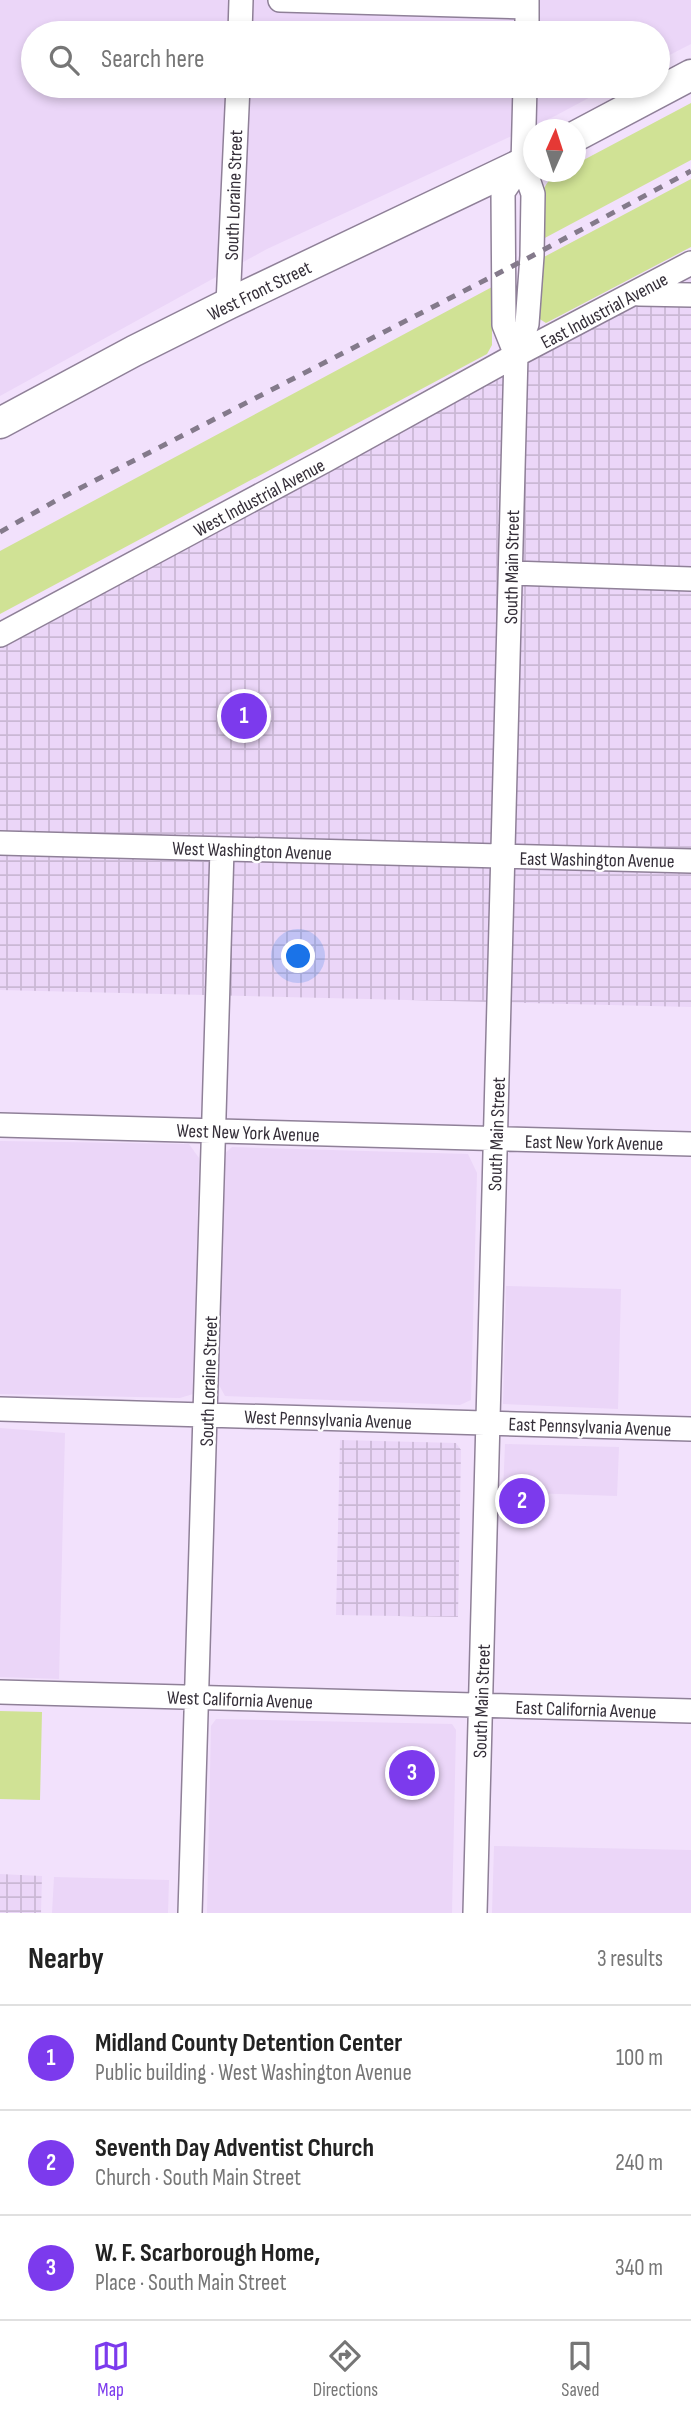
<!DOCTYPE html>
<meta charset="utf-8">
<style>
:root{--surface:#fff;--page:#f2f2f2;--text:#222;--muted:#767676;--line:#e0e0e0;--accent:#7c3aed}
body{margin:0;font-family:"Sofia Sans Condensed",sans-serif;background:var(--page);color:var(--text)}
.compass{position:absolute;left:523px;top:119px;width:63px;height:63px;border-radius:50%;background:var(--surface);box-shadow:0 4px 10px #0003;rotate:3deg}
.you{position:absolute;left:299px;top:957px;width:24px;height:24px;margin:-18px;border:5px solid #fff;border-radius:50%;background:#1a73e8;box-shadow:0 0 0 10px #1a73e833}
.badge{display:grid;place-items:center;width:46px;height:46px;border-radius:50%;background:var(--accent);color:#fff;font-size:23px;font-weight:700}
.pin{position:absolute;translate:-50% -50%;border:4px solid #fff;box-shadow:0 2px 7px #0006}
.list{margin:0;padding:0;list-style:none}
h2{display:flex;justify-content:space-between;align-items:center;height:91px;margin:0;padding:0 28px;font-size:30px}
h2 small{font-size:23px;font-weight:400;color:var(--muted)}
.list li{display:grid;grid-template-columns:46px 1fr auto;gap:21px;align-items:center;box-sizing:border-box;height:105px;padding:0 28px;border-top:2px solid var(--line)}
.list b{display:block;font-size:26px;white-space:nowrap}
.list p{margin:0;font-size:23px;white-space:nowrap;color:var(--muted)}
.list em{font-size:23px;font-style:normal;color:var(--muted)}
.icon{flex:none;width:38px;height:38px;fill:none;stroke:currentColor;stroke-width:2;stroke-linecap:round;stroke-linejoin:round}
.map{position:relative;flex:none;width:691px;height:1913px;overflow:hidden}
.search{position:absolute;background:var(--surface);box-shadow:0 4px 10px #0003;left:21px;right:21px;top:21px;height:77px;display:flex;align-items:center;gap:18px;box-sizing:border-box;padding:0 24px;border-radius:38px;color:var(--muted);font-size:26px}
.sheet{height:406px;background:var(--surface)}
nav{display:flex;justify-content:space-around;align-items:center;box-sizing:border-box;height:98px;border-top:2px solid var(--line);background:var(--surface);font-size:19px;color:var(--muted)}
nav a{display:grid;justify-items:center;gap:4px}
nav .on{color:var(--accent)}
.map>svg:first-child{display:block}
.built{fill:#ebd6f8}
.industrial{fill:url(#industrial-grid)}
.grass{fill:#d0e295}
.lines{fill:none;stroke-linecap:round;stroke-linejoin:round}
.minor-casing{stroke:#8f8098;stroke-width:26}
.major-casing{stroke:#8f8098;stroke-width:33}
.minor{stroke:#fff;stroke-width:23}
.major{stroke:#fff;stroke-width:30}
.rail{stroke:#847a8b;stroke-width:5;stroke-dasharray:9 9;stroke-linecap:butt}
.labels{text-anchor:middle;stroke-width:5;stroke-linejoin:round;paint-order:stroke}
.street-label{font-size:19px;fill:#352f39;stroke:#fff}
</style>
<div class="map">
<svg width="691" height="1913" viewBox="0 0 691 1913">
<defs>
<pattern id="industrial-grid" width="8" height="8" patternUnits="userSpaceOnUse" patternTransform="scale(1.75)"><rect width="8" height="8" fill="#ebd6f8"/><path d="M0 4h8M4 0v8" fill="none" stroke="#cab8d5"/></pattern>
</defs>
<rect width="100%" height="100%" fill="#f2e1fc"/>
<path class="built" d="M 0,0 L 691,0 L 691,44 L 658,61 L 658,33 L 33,33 L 33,86 L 611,86 L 555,116 L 267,249 L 0,396 Z
M 0,1141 L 189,1144 L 199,1158 L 193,1394 L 180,1398 L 0,1394 Z
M 232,1147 L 468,1154 L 477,1173 L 471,1400 L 460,1405 L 225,1396 L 219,1385 L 223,1155 Z
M 506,1286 L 621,1289 L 618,1409 L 503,1404 Z
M 0,1428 L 65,1433 L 59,1679 L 0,1677 Z
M 505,1444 L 619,1447 L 617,1496 L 503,1492 Z
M 216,1719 L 452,1724 L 456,1730 L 452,1913 L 207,1913 L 211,1726 Z
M 494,1846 L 691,1850 L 691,1913 L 492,1913 Z
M 54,1877 L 169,1880 L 168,1913 L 52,1913 Z"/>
<path class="industrial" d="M 691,261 L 691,1007 L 0,990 L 0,630 Z
M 340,1440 L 456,1443 L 461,1450 L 458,1617 L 336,1615 Z
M 0,1874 L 42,1876 L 41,1913 L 0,1913 Z"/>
<path class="grass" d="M 691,103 L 691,160 L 541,240 C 542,208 532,172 576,172 L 576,164 Z
M 691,179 L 691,247 L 546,323 L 538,318 L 542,258 Z
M 492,287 L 492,345 L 487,354 L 0,614 L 0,551 Z
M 0,1711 L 42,1712 L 40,1800 L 0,1799 Z"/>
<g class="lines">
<defs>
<path id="minor" d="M 280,0 L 527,7
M 240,33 L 241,0
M 527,33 L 527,0
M 639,294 L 691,295
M 228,304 L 238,86
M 516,355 L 504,325 L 503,192 L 522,164
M 512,573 L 691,579
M 0,635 L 326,460 L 516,355 L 691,263
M 0,843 L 691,861
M 0,1125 L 691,1144
M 0,1409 L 691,1429
M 0,1692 L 691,1711
M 190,1913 L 222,849
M 475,1913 L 516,355 L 527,324 L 532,256 L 533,194 L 523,164 L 525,86"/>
<path id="major" d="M 576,136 L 691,75
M 0,423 L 134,351 L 228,304 L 534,158"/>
</defs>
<use href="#minor" class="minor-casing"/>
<use href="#major" class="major-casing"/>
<use href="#minor" class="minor"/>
<use href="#major" class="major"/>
<path class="rail" d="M 0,532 L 57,500 L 532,256 L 691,171"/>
</g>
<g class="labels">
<g class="street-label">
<text transform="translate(233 195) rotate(-88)" y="7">South Loraine Street</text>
<text transform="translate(259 290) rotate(-26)" y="7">West Front Street</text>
<text transform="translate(604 310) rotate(-28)" y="7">East Industrial Avenue</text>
<text transform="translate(259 497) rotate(-28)" y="7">West Industrial Avenue</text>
<text transform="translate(511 567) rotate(-89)" y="7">South Main Street</text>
<text transform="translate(252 850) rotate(2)" y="7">West Washington Avenue</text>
<text transform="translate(597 859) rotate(1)" y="7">East Washington Avenue</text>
<text transform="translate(248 1132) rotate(2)" y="7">West New York Avenue</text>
<text transform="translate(496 1134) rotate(-88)" y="7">South Main Street</text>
<text transform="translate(594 1142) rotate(1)" y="7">East New York Avenue</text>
<text transform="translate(208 1381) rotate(-88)" y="7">South Loraine Street</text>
<text transform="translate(328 1419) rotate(2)" y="7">West Pennsylvania Avenue</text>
<text transform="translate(590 1426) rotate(2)" y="7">East Pennsylvania Avenue</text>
<text transform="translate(240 1699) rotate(2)" y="7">West California Avenue</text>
<text transform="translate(481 1701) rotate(-88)" y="7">South Main Street</text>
<text transform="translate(586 1709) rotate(2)" y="7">East California Avenue</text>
</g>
</g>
</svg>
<svg class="compass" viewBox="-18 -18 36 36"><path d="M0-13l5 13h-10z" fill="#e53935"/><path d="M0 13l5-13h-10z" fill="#767676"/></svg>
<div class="you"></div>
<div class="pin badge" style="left:244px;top:716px">1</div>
<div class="pin badge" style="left:522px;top:1501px">2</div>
<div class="pin badge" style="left:412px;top:1773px">3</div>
<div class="search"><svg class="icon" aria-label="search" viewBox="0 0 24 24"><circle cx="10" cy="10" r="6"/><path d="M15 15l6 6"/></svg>Search here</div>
</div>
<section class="sheet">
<h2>Nearby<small>3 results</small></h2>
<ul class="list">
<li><span class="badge">1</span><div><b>Midland County Detention Center</b><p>Public building · West Washington Avenue</p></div><em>100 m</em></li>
<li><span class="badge">2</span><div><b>Seventh Day Adventist Church</b><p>Church · South Main Street</p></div><em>240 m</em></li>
<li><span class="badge">3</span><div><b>W. F. Scarborough Home,</b><p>Place · South Main Street</p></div><em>340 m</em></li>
</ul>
</section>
<nav>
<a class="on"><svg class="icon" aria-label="map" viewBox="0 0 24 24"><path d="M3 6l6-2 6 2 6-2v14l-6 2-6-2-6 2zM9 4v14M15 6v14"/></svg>Map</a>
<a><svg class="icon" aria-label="directions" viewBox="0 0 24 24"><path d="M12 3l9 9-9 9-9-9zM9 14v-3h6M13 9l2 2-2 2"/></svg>Directions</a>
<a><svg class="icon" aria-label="saved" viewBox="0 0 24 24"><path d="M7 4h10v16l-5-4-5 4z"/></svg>Saved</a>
</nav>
